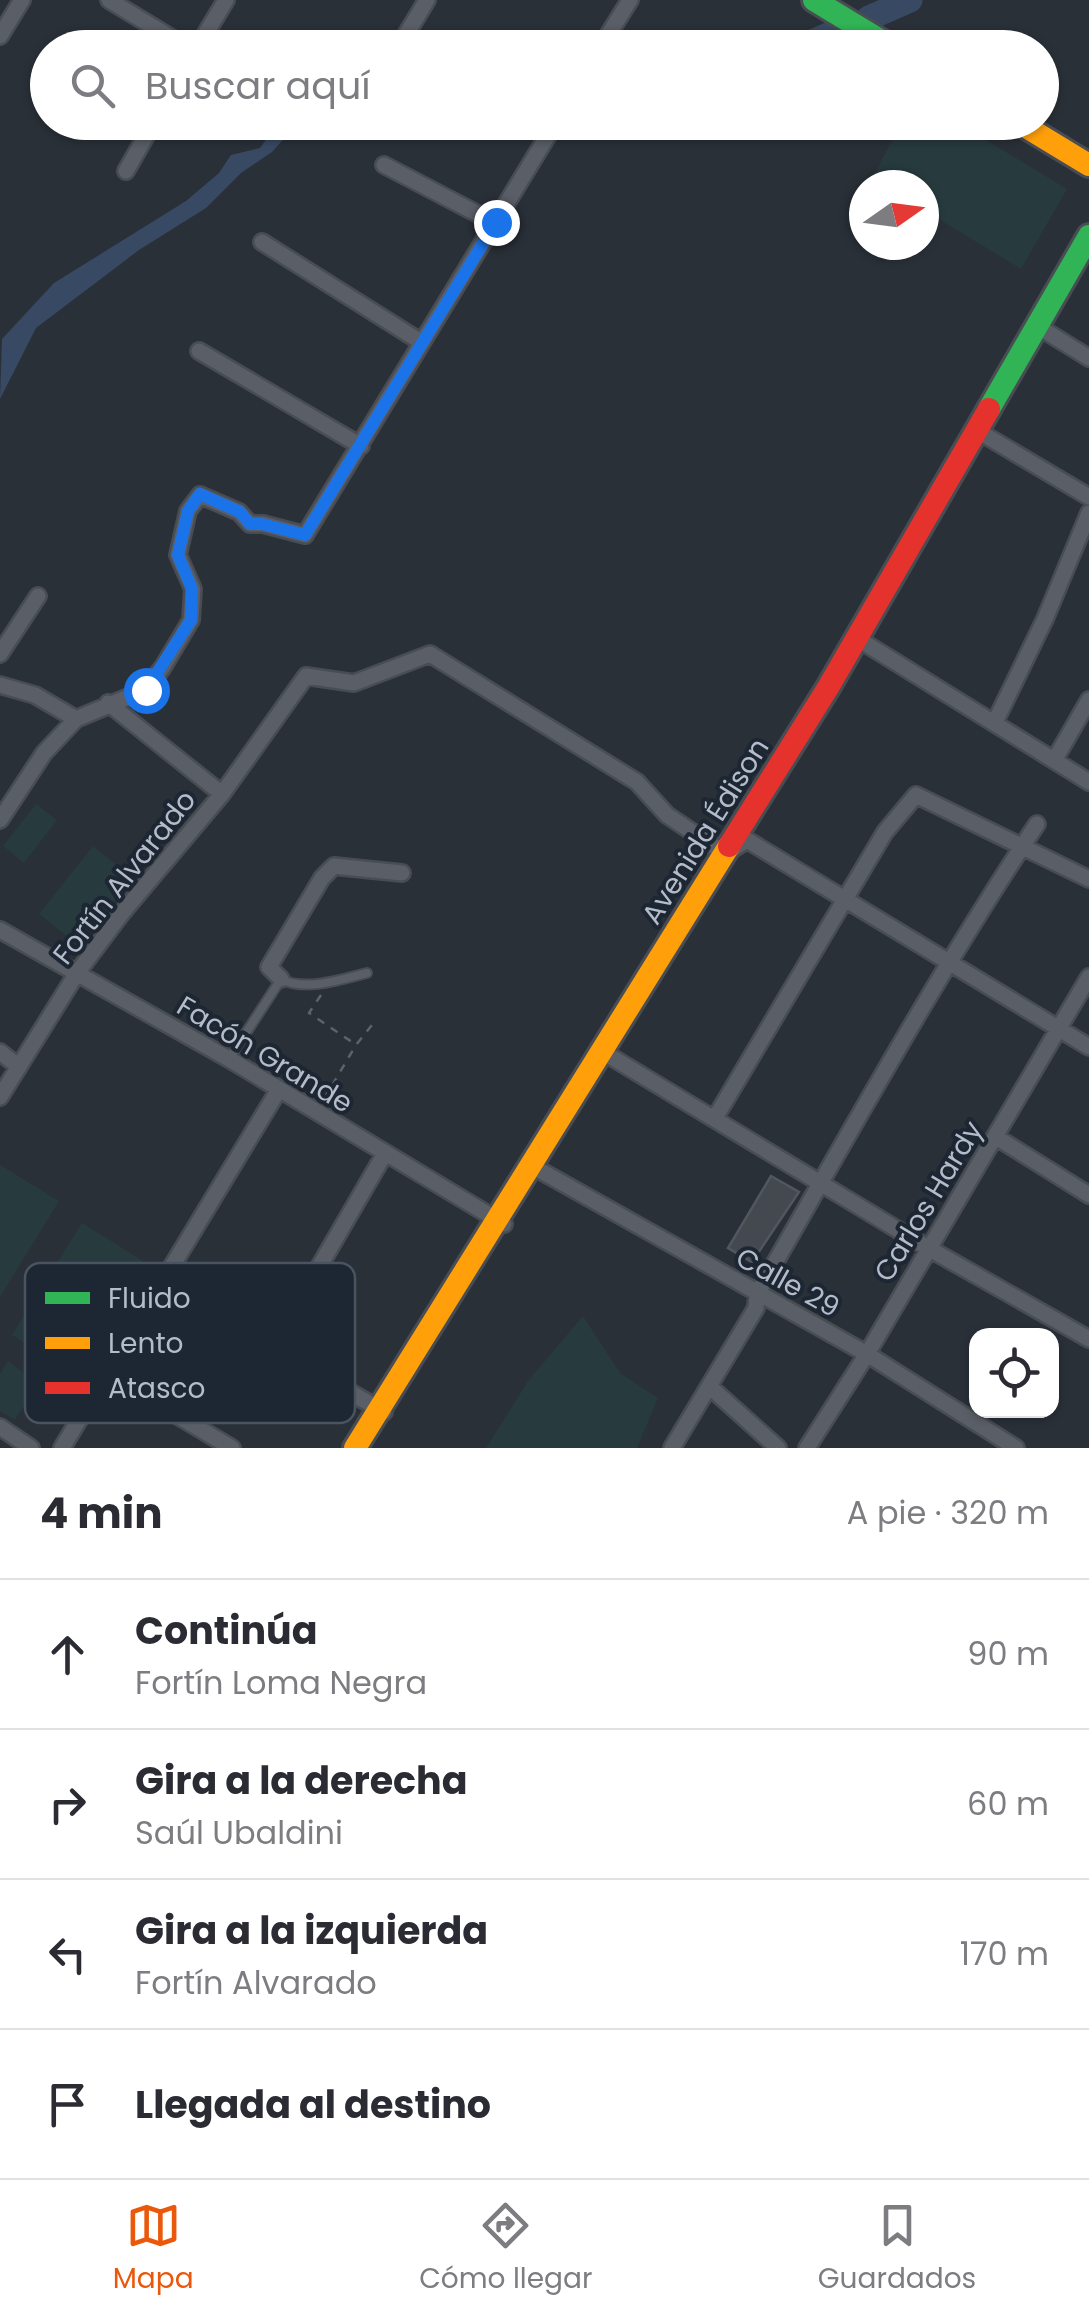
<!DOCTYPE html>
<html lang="es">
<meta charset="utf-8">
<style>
:root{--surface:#fff;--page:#f2f2f3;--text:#2b2b33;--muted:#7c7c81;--line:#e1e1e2;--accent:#ea580c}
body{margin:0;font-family:Poppins,sans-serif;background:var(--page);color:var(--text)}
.controls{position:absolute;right:30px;bottom:30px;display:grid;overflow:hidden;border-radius:20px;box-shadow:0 2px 8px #0004}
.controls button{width:90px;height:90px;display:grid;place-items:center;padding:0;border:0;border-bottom:2px solid var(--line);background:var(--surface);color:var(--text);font:50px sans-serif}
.compass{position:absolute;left:849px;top:170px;width:90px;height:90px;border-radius:50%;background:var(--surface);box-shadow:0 2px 8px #0004;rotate:76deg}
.stop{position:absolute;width:30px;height:30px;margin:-22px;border:8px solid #1a73e8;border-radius:50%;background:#fff}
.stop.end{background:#1a73e8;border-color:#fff;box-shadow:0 2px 10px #0008}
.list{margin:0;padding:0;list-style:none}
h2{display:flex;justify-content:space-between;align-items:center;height:130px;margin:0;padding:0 40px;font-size:42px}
h2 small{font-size:32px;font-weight:400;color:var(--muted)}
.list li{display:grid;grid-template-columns:65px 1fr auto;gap:30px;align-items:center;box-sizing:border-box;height:150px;padding:0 40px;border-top:2px solid var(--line)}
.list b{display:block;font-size:38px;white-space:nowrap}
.list p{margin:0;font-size:32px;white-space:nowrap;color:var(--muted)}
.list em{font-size:32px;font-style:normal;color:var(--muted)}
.icon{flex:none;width:55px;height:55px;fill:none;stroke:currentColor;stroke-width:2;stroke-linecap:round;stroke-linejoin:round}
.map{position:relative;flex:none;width:1089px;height:1448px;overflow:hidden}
.search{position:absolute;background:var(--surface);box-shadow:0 2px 8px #0004;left:30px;right:30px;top:30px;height:110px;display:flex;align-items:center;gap:25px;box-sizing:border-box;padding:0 35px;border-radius:55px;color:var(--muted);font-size:38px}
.sheet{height:730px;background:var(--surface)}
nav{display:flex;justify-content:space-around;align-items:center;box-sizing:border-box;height:140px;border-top:2px solid var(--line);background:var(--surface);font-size:28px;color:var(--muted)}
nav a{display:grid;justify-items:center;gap:5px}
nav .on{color:var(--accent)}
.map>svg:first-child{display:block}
.green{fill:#273a3e}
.water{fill:#384963}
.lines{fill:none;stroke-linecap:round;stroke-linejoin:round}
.river{stroke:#384963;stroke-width:25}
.building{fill:#444950;stroke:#52575f;stroke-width:2.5}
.lane-casing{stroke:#484c53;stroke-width:12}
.street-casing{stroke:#484c53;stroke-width:20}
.fast-casing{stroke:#484c53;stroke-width:28}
.slow-casing{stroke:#484c53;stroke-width:28}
.jam-casing{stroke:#484c53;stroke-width:28}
.path{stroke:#5d636a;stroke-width:2.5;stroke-dasharray:8 8;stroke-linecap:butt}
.lane{stroke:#5a5e66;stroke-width:8}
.street{stroke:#5a5e66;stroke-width:15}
.fast{stroke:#30b455;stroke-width:22}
.slow{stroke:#ff9f0a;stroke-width:22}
.jam{stroke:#e5322d;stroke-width:22}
.route{stroke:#1a73e8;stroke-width:12}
.labels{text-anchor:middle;stroke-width:8;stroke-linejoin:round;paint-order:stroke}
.street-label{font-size:28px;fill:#b4bcc9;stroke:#1d2633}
.key{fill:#1d2633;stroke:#4a5360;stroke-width:2.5}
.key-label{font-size:28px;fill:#b4bcc9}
</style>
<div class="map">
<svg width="1089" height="1448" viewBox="0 0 1089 1448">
<rect width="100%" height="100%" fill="#2a3038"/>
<path class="green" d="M 902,123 L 958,123 L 1067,189 L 1021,269 L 924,210 L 924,185 L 884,185 L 872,178 Z
M 36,804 L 57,820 L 24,863 L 3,846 Z
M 93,846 L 132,877 L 79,946 L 39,914 Z
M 0,1165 L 59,1201 L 0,1297 Z
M 82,1223 L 143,1261 L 73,1373 L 12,1335 Z
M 583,1316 L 620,1373 L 658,1398 L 637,1448 L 486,1448 L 528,1381 Z
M 8,1361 L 38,1384 L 15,1420 L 0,1411 L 0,1374 Z"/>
<path class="water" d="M 278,123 L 298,123 L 272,152 L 241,173 L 206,208 L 139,250 L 36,328 L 0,399 L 2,339 L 54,283 L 186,201 L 219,173 L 231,155 L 260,148 Z"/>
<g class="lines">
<path class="river" d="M 869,18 L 910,0
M 798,48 L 842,29"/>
</g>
<path class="building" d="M 771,1176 L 799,1192 L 752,1262 L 728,1248 Z"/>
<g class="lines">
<defs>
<path id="lane" d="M 229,1059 L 281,979 C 305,992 343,979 367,973"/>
<path id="street" d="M 109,0 L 188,48
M 0,36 L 22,0
M 197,48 L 226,0
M 398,48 L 427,0
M 600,48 L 630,0
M 384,165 L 495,223
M 126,171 L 154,122
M 262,242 L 421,342
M 1042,329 L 1089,358
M 199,351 L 361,446
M 971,437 L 983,434 L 1089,497
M 863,642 L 1089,782
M 0,654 L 38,596
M 0,685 L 35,695 L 76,719
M 108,703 L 222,794
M 995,722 L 1045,619 L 1089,513
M 1055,759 L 1089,700
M 0,820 L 44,753 L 76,719 L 145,690 L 163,667 L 191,620 L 193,589 L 178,555 L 188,511 L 200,495 L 239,512 L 250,524 L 263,524 L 305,535 L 556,122
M 0,930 L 229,1059 L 504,1224
M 281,979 L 269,967 L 322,878 L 334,866 L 402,873
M 0,1052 L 19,1067
M 603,1052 L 928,1248 L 1089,1339
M 0,1097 L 77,973 L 122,913 L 222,794 L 306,676 L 354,683 L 430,654 L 637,782 L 667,815 L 725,854 L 747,840 L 1089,1047
M 715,1118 L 885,832 L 916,795 L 1089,879
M 996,1137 L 1089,1195
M 530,1168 L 541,1171 L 867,1354 L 1016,1448
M 163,1283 L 384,1412
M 272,1348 L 384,1155
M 109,1375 L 232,1448
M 710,1387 L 778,1448
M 0,1427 L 31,1448
M 62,1448 L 278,1091
M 672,1448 L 756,1308 L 757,1294 C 848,1136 936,976 1037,824
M 807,1448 L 867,1354 L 1089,977"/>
<path id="fast" d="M 814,0 L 893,48
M 989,409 L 1089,236"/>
<path id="slow" d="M 1018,122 L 1089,165
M 355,1448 L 729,846"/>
<path id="jam" d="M 729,846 L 829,686 L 989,409"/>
</defs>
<use href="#lane" class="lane-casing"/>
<use href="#street" class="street-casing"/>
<use href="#fast" class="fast-casing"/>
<use href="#slow" class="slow-casing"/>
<use href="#jam" class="jam-casing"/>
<path class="path" d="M 317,38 L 340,48
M 321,995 L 309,1013 L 355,1044
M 324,1099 L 356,1045 L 376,1020"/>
<use href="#lane" class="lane"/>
<use href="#street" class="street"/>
<use href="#fast" class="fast"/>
<use href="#slow" class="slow"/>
<use href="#jam" class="jam"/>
</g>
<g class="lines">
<path class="route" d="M 146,690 L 191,620 L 192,589 L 178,555 L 188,511 L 200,494 L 240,512 L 250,524 L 262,524 L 305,535 L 496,222"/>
</g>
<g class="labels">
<g class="street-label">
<text transform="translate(705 831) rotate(-58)" y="10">Avenida Édison</text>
<text transform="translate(124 877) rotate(-52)" y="10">Fortín Alvarado</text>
<text transform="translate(265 1054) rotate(31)" y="10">Facón Grande</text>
<text transform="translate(928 1201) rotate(-59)" y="10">Carlos Hardy</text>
<text transform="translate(788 1282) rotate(29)" y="10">Calle 29</text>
</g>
</g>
<rect x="25" y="1263" width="330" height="160" rx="15" class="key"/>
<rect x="45" y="1292" width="45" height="12" fill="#30b455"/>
<rect x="45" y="1337" width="45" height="12" fill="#ff9f0a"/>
<rect x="45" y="1382" width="45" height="12" fill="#e5322d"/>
<g class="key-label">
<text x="108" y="1308">Fluido</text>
<text x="108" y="1353">Lento</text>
<text x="108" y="1398">Atasco</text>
</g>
</svg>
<div class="controls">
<button><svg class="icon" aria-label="locate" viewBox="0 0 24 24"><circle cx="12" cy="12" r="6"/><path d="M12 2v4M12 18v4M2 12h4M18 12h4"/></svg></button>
</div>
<svg class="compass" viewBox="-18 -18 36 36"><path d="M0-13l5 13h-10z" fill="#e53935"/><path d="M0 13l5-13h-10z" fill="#7c7c81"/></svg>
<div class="stop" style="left:146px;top:690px"></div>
<div class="stop end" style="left:496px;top:222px"></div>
<div class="search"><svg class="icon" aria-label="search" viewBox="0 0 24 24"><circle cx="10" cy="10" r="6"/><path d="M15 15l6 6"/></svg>Buscar aquí</div>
</div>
<section class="sheet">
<h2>4 min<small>A pie · 320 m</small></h2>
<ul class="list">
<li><svg class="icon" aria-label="ahead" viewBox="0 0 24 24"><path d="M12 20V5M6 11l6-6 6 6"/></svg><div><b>Continúa</b><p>Fortín Loma Negra</p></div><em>90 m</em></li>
<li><svg class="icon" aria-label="right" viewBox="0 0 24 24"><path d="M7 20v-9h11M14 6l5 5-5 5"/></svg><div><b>Gira a la derecha</b><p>Saúl Ubaldini</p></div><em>60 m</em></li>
<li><svg class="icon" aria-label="left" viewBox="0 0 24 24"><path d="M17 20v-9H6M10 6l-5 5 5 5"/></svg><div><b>Gira a la izquierda</b><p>Fortín Alvarado</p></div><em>170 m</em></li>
<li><svg class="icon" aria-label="arrive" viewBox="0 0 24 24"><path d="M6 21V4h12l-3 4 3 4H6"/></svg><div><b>Llegada al destino</b></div></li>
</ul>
</section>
<nav>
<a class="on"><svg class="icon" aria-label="map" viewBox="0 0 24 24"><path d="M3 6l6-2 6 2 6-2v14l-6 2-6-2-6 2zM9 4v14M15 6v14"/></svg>Mapa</a>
<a><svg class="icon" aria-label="directions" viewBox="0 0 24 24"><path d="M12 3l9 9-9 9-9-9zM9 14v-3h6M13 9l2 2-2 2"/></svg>Cómo llegar</a>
<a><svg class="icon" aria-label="saved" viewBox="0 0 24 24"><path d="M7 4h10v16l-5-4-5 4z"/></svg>Guardados</a>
</nav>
